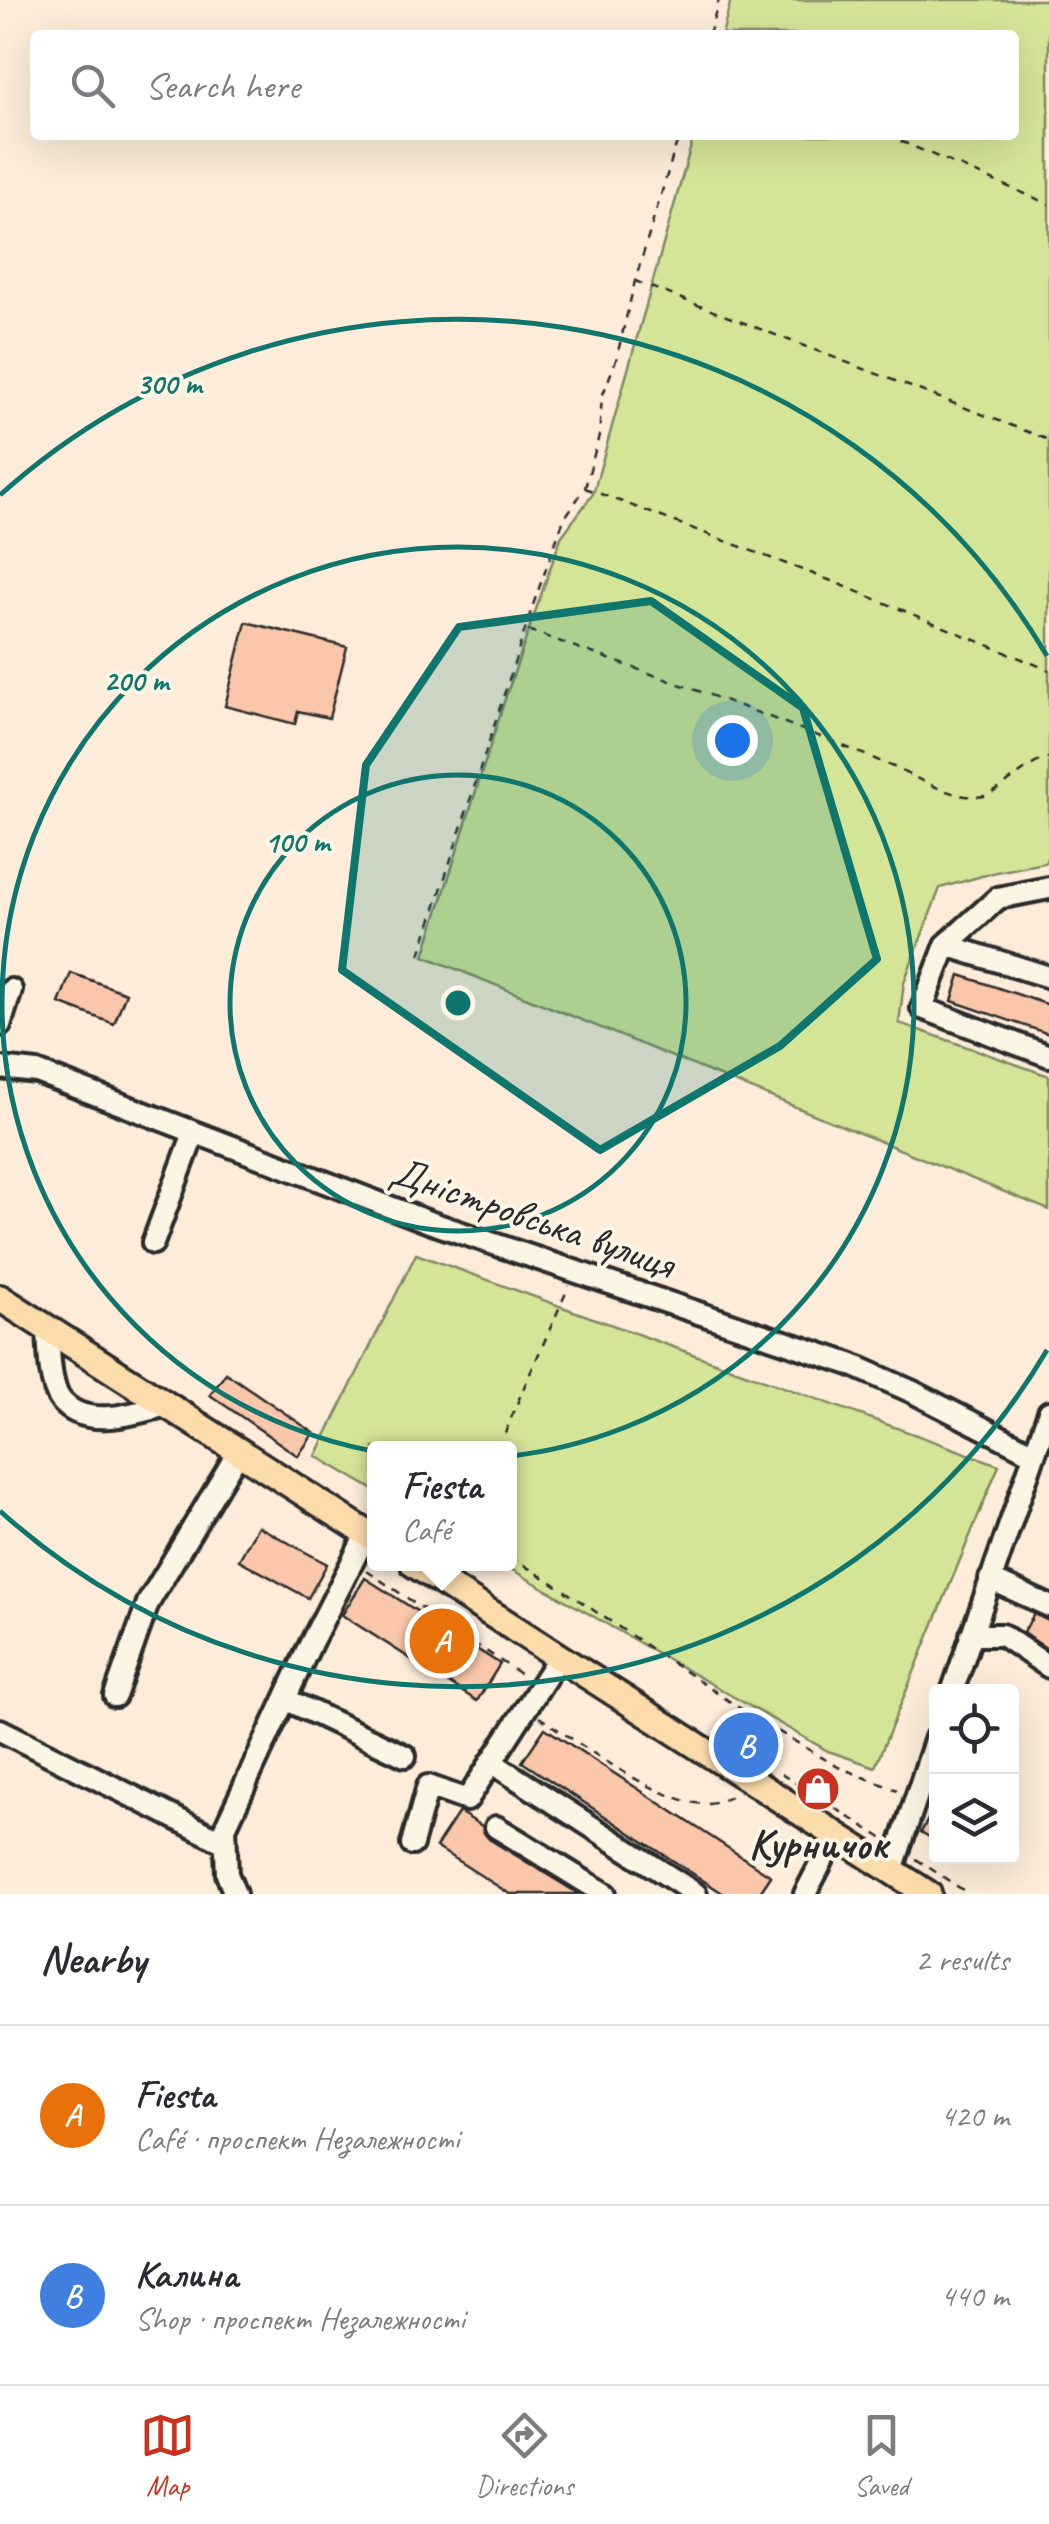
<!DOCTYPE html>
<meta charset="utf-8">
<style>
:root{--surface:#fff;--page:#f7f7f7;--text:#2b2b33;--muted:#7c7c81;--line:#e1e1e2;--accent:#c8321e}
body{margin:0;font-family:Caveat,sans-serif;background:var(--page);color:var(--text)}
.controls{position:absolute;right:30px;bottom:30px;display:grid;overflow:hidden;border-radius:10px;box-shadow:0 10px 40px #0002}
.controls button{width:90px;height:90px;display:grid;place-items:center;padding:0;border:0;border-bottom:2px solid var(--line);background:var(--surface);color:var(--text);font:50px sans-serif}
.you{position:absolute;left:732px;top:740px;width:35px;height:35px;margin:-25px;border:8px solid #fff;border-radius:50%;background:#1a73e8;box-shadow:0 0 0 15px #1a73e833}
.badge{display:grid;place-items:center;width:65px;height:65px;border-radius:50%;background:var(--accent);color:#fff;font-size:32px;font-weight:700}
.pin{position:absolute;translate:-50% -50%;border:5px solid #fff;box-shadow:0 2px 10px #0006}
.popup{position:absolute;left:367px;top:1441px;width:150px;height:130px;box-sizing:border-box;display:grid;place-content:center;border-radius:10px;background:var(--surface);filter:drop-shadow(0 2px 8px #0005);font-size:32px;white-space:nowrap;color:var(--muted)}
.popup b{font-size:38px;color:var(--text)}
.popup::after{content:'';position:absolute;left:50%;top:100%;margin-left:-20px;border:20px solid transparent;border-top-color:var(--surface)}
.list{margin:0;padding:0;list-style:none}
h2{display:flex;justify-content:space-between;align-items:center;height:130px;margin:0;padding:0 40px;font-size:42px}
h2 small{font-size:32px;font-weight:400;color:var(--muted)}
.list li{display:grid;grid-template-columns:65px 1fr auto;gap:30px;align-items:center;box-sizing:border-box;height:180px;padding:0 40px;border-top:2px solid var(--line)}
.list b{display:block;font-size:38px;white-space:nowrap}
.list p{margin:0;font-size:32px;white-space:nowrap;color:var(--muted)}
.list em{font-size:32px;font-style:normal;color:var(--muted)}
.icon{flex:none;width:55px;height:55px;fill:none;stroke:currentColor;stroke-width:2;stroke-linecap:round;stroke-linejoin:round}
.map{position:relative;flex:none;width:1049px;height:1894px;overflow:hidden}
.search{position:absolute;background:var(--surface);box-shadow:0 10px 40px #0002;left:30px;right:30px;top:30px;height:110px;display:flex;align-items:center;gap:25px;box-sizing:border-box;padding:0 35px;border-radius:10px;color:var(--muted);font-size:38px}
.sheet{height:490px;background:var(--surface)}
nav{display:flex;justify-content:space-around;align-items:center;box-sizing:border-box;height:140px;border-top:2px solid var(--line);background:var(--surface);font-size:28px;color:var(--muted)}
nav a{display:grid;justify-items:center;gap:5px}
nav .on{color:var(--accent)}
.map>svg:first-child{display:block}
.green{fill:#d5e598;stroke:#808862;stroke-width:2.5}
.building{fill:#fbc7ab;stroke:#2b2b2b;stroke-width:2.5}
.lines{fill:none;stroke-linecap:round;stroke-linejoin:round}
.minor-casing{stroke:#2b2b2b;stroke-width:28}
.major-casing{stroke:#2b2b2b;stroke-width:32}
.path{stroke:#2b2b2b;stroke-width:2.5;stroke-dasharray:8 8;stroke-linecap:butt}
.minor{stroke:#fcf5e5;stroke-width:20}
.major{stroke:#fddcac;stroke-width:25}
.marked{fill:#0f766e;fill-opacity:0.2;stroke:#0f766e;stroke-width:8;stroke-linejoin:round}
.ring{fill:none;stroke:#0f766e;stroke-width:5}
.labels{text-anchor:middle;stroke-width:8;stroke-linejoin:round;paint-order:stroke}
.street-label{font-size:42px;fill:#2b2b2b;stroke:#fcf5e5}
.poi-label{font-size:42px;font-weight:bold;fill:#2b2b2b;stroke:#fcf5e5}
.centre{fill:#0f766e;stroke:#fcf5e5;stroke-width:5}
.ring-label{font-size:30px;text-anchor:middle;font-weight:bold;fill:#0f766e;stroke:#fcf5e5;stroke-width:8;stroke-linejoin:round;paint-order:stroke}
</style>
<div class="map">
<svg width="1049" height="1894" viewBox="0 0 1049 1894">
<rect width="100%" height="100%" fill="#fcecd9"/>
<filter id="ink" filterUnits="userSpaceOnUse"><feTurbulence type="fractalNoise" baseFrequency=".01" numOctaves="2"/><feDisplacementMap in="SourceGraphic" scale="20" xChannelSelector="R" yChannelSelector="G"/><feConvolveMatrix kernelMatrix="1 2 1 2 8 2 1 2 1" color-interpolation-filters="sRGB"/></filter>
<g filter="url(#ink)">
<path class="green" d="M 731,0 L 1049,0 L 1049,854 L 1045,863 L 996,872 L 940,888 L 904,982 L 899,1023 L 1049,1076 L 1049,1210 L 424,956 L 504,702 L 561,537 L 593,494 L 694,135 L 1014,135 L 1014,35 L 722,35 Z
M 416,1254 L 999,1465 L 875,1767 L 828,1751 L 502,1564 L 510,1564 L 510,1448 L 374,1448 L 374,1490 L 316,1456 Z"/>
<path class="building" d="M 246,622 L 347,647 L 329,718 L 298,711 L 295,724 L 225,706 Z
M 71,973 L 126,993 L 114,1024 L 59,1003 Z
M 960,975 L 1049,1005 L 1049,1034 L 952,1001 Z
M 226,1373 L 314,1433 L 298,1456 L 210,1395 Z
M 258,1526 L 327,1564 L 308,1598 L 239,1560 Z
M 365,1578 L 500,1664 L 477,1701 L 342,1615 Z
M 1034,1614 L 1049,1621 L 1049,1650 L 1023,1633 Z
M 545,1728 L 771,1876 L 759,1894 L 724,1894 L 522,1762 Z
M 936,1805 L 936,1841 L 921,1832 Z
M 459,1812 L 482,1826 L 484,1833 L 489,1839 L 579,1894 L 510,1894 L 436,1847 Z"/>
<g class="lines">
<defs>
<path id="minor" d="M 1049,888 L 998,898 L 946,945 L 922,1008 L 1049,1056
M 946,945 L 1049,977
M 0,1025 L 11,990
M 0,1068 L 37,1072 L 429,1222 L 850,1364 L 913,1392 L 1034,1454
M 153,1243 L 194,1133
M 48,1328 C 49,1347 49,1384 60,1399 C 84,1431 136,1413 167,1405
M 990,1579 L 1049,1606
M 971,1635 L 1002,1635 L 1049,1667
M 952,1692 L 1049,1412
M 115,1696 L 148,1603 L 239,1451
M 285,1699 L 405,1756
M 0,1730 L 225,1843
M 491,1762 L 696,1894
M 496,1827 L 605,1894
M 412,1844 L 428,1786 L 467,1800 L 559,1657
M 892,1870 L 936,1738
M 235,1894 L 227,1874 L 225,1828 L 311,1643 L 367,1533
M 805,1894 L 836,1834"/>
<path id="major" d="M 0,1298 L 374,1538
M 414,1564 L 928,1894"/>
</defs>
<use href="#minor" class="minor-casing"/>
<use href="#major" class="major-casing"/>
<path class="path" d="M 709,35 L 719,0
M 886,135 L 1049,204
M 635,281 L 1049,440
M 585,488 L 829,580 L 1049,670
M 528,630 C 649,674 773,715 891,766 C 916,777 957,802 984,796 C 1002,792 1025,763 1049,758
M 420,955 L 534,602 L 564,519 L 585,488 L 599,436 L 602,397 L 616,360 L 635,281 L 679,135
M 499,1448 L 521,1394 L 569,1286
M 510,1557 L 550,1581 L 744,1711 L 838,1767 L 897,1790
M 367,1571 L 526,1678
M 539,1717 C 580,1743 660,1804 707,1804 C 717,1804 727,1798 736,1794
M 781,1774 L 884,1839
M 916,1859 L 969,1894"/>
<use href="#minor" class="minor"/>
<use href="#major" class="major"/>
</g>
</g>
<path class="marked" d="M 651,601 L 803,708 L 877,959 L 780,1046 L 600,1150 L 342,970 L 366,765 L 459,627 Z"/>
<g class="ring">
<circle cx="458" cy="1003" r="228"/>
<circle cx="458" cy="1003" r="456"/>
<path d="M1047 1350A684 684 0 0 1 0 1511M0 495A684 684 0 0 1 1047 656"/>
</g>
<defs>
<symbol id="shop-disc" viewBox="-11 -11 22 22"><circle r="9.5" fill="#c8321e" stroke="#fcf5e5"/><path d="M-5-2.5h2.3a2.7 3.5 0 0 1 5.4 0H5L5.5 6h-11ZM-1.5-2.5h3a1.5 2.3 0 0 0-3 0Z" fill="#fff"/></symbol>
</defs>
<g fill-rule="evenodd">
<use href="#shop-disc" x="793" y="1764" width="50" height="50"/>
</g>
<g class="labels">
<g class="street-label">
<text transform="translate(533 1216) rotate(19)" y="15">Дністровська вулиця</text>
</g>
<g class="poi-label">
<text x="818" y="1858">Курничок</text>
</g>
</g>
<circle cx="458" cy="1003" r="15" class="centre"/>
<g class="ring-label">
<text x="169" y="394">300 m</text>
<text x="136" y="691">200 m</text>
<text x="297" y="852">100 m</text>
</g>
</svg>
<div class="controls">
<button><svg class="icon" aria-label="locate" viewBox="0 0 24 24"><circle cx="12" cy="12" r="6"/><path d="M12 2v4M12 18v4M2 12h4M18 12h4"/></svg></button>
<button><svg class="icon" aria-label="layers" viewBox="0 0 24 24"><path d="M12 4l9 5-9 5-9-5zM3 14l9 5 9-5"/></svg></button>
</div>
<div class="you"></div>
<div class="pin badge" style="left:442px;top:1641px;background:#e8710a">A</div>
<div class="popup"><b>Fiesta</b>Café</div>
<div class="pin badge" style="left:746px;top:1745px;background:#3f7fe0">B</div>
<div class="search"><svg class="icon" aria-label="search" viewBox="0 0 24 24"><circle cx="10" cy="10" r="6"/><path d="M15 15l6 6"/></svg>Search here</div>
</div>
<section class="sheet">
<h2>Nearby<small>2 results</small></h2>
<ul class="list">
<li><span class="badge" style="background:#e8710a">A</span><div><b>Fiesta</b><p>Café · проспект Незалежності</p></div><em>420 m</em></li>
<li><span class="badge" style="background:#3f7fe0">B</span><div><b>Калина</b><p>Shop · проспект Незалежності</p></div><em>440 m</em></li>
</ul>
</section>
<nav>
<a class="on"><svg class="icon" aria-label="map" viewBox="0 0 24 24"><path d="M3 6l6-2 6 2 6-2v14l-6 2-6-2-6 2zM9 4v14M15 6v14"/></svg>Map</a>
<a><svg class="icon" aria-label="directions" viewBox="0 0 24 24"><path d="M12 3l9 9-9 9-9-9zM9 14v-3h6M13 9l2 2-2 2"/></svg>Directions</a>
<a><svg class="icon" aria-label="saved" viewBox="0 0 24 24"><path d="M7 4h10v16l-5-4-5 4z"/></svg>Saved</a>
</nav>
